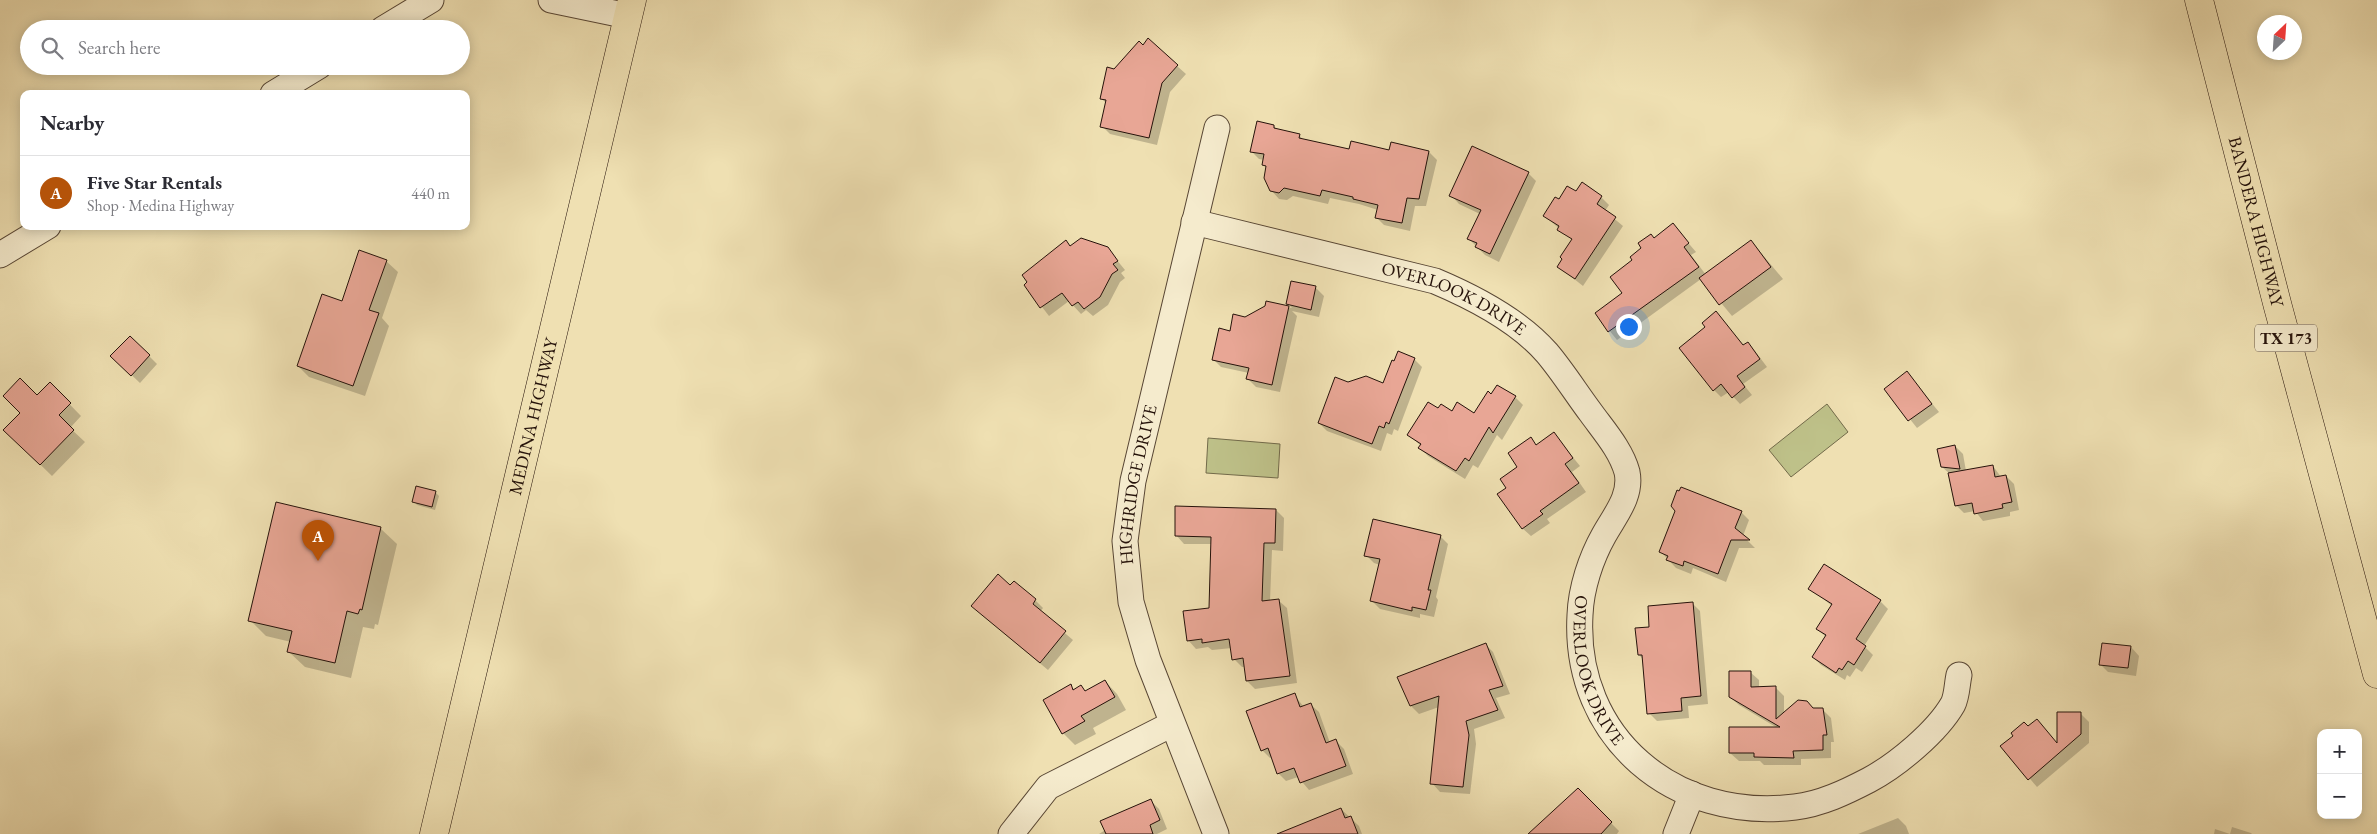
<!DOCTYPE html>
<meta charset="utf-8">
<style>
:root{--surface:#fff;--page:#f2f2f3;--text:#2b2b33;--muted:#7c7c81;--line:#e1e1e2;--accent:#b45309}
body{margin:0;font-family:"EB Garamond",serif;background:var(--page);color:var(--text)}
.controls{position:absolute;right:15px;bottom:15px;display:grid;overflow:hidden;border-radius:10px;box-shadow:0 2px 12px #0003}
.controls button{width:45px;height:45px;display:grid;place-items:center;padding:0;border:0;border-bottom:1px solid var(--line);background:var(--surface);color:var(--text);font:25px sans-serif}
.compass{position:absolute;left:2257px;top:15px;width:45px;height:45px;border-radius:50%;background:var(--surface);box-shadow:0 2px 12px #0003;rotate:25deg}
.you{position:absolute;left:1628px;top:326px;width:18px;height:18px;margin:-12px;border:4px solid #fff;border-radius:50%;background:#1a73e8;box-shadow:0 0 0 8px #1a73e833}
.badge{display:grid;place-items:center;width:32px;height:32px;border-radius:50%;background:var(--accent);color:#fff;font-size:16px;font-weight:700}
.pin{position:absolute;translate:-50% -41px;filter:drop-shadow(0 1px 2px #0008)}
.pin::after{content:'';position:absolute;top:26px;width:18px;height:15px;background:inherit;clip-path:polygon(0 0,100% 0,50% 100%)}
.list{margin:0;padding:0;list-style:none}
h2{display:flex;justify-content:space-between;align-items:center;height:65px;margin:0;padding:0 20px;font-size:21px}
h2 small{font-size:16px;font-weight:400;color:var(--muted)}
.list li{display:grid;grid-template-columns:32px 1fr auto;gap:15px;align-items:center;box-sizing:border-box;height:75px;padding:0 20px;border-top:1px solid var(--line)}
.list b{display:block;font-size:19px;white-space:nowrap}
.list p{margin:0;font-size:16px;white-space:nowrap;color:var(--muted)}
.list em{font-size:16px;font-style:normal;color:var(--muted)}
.icon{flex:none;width:28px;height:28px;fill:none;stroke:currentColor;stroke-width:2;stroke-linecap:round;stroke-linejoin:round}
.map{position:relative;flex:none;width:2377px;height:834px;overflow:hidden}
.search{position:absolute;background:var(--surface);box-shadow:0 2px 12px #0003;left:20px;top:20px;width:450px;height:55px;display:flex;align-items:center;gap:12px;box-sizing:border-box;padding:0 18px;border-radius:28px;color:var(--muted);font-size:19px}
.panel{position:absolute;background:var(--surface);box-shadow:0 2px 12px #0003;left:20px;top:90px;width:450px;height:140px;border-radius:10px}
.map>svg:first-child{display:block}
.green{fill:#bec189;stroke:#726a4a}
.shadow{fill:#0003}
.building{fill:#e8a695;stroke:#25120a}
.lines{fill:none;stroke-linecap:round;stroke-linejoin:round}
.minor-casing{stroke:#584634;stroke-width:27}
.major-casing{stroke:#25120a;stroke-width:29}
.minor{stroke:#f5ebcd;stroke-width:25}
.major{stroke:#efe0b2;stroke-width:28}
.labels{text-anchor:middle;stroke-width:4;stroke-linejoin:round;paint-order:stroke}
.shield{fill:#f5ebcd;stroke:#635344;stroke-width:1}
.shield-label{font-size:16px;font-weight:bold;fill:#25120a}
.street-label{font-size:18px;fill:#25120a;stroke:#f5ebcd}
</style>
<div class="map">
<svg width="2377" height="834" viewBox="0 0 2377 834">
<rect width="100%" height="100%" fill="#efe0b2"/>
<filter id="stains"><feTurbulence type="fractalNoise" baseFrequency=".004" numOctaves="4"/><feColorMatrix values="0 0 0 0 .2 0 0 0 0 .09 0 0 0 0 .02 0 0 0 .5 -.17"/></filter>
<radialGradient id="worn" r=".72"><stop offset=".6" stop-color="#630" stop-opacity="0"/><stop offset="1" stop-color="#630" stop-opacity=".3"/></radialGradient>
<path class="green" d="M 1827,404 L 1848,432 L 1791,477 L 1769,450 Z
M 1208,438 L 1280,444 L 1278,478 L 1206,473 Z"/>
<path class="shadow" d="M 1148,40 L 1186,74 L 1170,92 L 1157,145 L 1110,134 L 1102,126 L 1107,104 L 1101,98 L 1115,70 Z
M 1274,126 L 1278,131 L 1299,135 L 1304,141 L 1350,150 L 1429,152 L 1437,160 L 1426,206 L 1415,206 L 1410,231 L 1384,225 L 1376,217 L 1378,210 L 1359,204 L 1330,198 L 1328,204 L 1293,196 L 1287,200 L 1279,199 L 1271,190 L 1267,168 L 1263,164 L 1264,160 L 1259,159 L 1251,151 Z
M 1528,173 L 1536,181 L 1499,262 L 1485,255 L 1469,239 L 1480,214 L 1459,204 L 1451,195 Z
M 1576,193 L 1601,197 L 1609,205 L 1605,211 L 1623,226 L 1583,286 L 1559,267 L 1573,241 L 1544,215 L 1559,201 Z
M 1673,225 L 1696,252 L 1691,255 L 1706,275 L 1751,241 L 1783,279 L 1732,316 L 1701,279 L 1617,340 L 1596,314 L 1624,293 L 1634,261 L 1654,239 Z
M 1066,242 L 1071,247 L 1107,248 L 1125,270 L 1121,273 L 1125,278 L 1120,282 L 1108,305 L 1093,316 L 1086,310 L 1081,314 L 1069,301 L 1049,316 L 1025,285 Z
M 386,261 L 398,272 L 382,318 L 389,326 L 365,396 L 309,377 L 298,366 L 343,302 Z
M 1315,287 L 1324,296 L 1319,317 L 1292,311 L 1297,316 L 1280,392 L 1256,387 L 1248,379 L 1249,373 L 1221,367 L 1213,359 L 1231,332 L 1246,318 L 1266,307 L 1267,303 L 1292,308 L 1288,304 Z
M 1716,313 L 1744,346 L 1748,343 L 1755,351 L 1767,367 L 1743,384 L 1752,395 L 1740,404 L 1729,392 L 1721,397 L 1714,390 L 1707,327 Z
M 130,337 L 157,364 L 140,383 L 120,364 Z
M 1414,359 L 1422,367 L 1398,431 L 1394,429 L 1392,435 L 1387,433 L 1381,451 L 1327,431 L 1319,423 L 1348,383 L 1384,384 Z
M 1907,373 L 1939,412 L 1917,428 L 1886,389 Z
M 50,384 L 81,416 L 70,428 L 85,442 L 52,476 L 5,430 Z
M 1492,395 L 1515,397 L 1523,405 L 1502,440 L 1497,435 L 1478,468 L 1473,465 L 1465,479 L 1428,456 L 1420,448 L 1421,446 L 1409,435 L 1438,409 L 1475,415 Z
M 1554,434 L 1580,466 L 1572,472 L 1586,492 L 1547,519 L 1550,523 L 1531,536 L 1522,528 L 1508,488 L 1530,439 L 1537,446 Z
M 1955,446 L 1963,454 L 1966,471 L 1993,466 L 2001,477 L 2006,476 L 2014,484 L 2019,510 L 2010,512 L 2010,516 L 1983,521 L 1975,511 L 1964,513 L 1956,505 L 1950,474 L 1942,467 Z
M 435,492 L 439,496 L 435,510 L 417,505 L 414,501 Z
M 1276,510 L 1284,518 L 1283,551 L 1272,550 L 1270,601 L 1278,600 L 1287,608 L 1297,683 L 1255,689 L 1247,681 L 1246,667 L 1242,667 L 1234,659 L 1232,648 L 1212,650 L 1208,647 L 1196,649 L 1188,640 L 1210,609 L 1212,544 L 1184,544 L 1176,535 Z
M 1677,511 L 1741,512 L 1749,520 L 1743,536 L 1755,548 L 1739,548 L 1726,582 L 1693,568 L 1691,574 L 1676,568 L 1661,552 Z
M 380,528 L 397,544 L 378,625 L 375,624 L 374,629 L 363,627 L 351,678 L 305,667 L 288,651 L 291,642 L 266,636 L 250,620 Z
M 1440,536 L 1448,544 L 1436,597 L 1438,600 L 1434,617 L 1420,614 L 1420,618 L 1380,609 L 1372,601 L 1380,565 L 1374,563 L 1366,555 Z
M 1014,583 L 1035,600 L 1043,608 L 1040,612 L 1073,640 L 1048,670 L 981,614 Z
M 1810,588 L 1880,601 L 1888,609 L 1864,646 L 1873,655 L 1862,672 L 1856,668 L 1850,677 L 1847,675 L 1845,680 L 1821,665 L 1813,657 L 1826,637 L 1817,629 L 1832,606 Z
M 1692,603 L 1700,611 L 1708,704 L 1688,706 L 1689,718 L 1657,721 L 1649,713 L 1644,660 L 1639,655 L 1651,628 Z
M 1485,644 L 1493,652 L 1510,694 L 1496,698 L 1505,718 L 1474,729 L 1476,744 L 1470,794 L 1440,792 L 1432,783 L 1439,707 L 1419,714 L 1411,706 Z
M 2131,647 L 2139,656 L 2136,676 L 2108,672 L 2100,664 Z
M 1750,672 L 1759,680 L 1759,688 L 1776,688 L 1784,696 L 1784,714 L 1823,710 L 1831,718 L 1834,742 L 1831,742 L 1831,758 L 1801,759 L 1801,765 L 1764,765 L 1760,761 L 1739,761 L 1730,753 L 1779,729 L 1739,705 L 1730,697 Z
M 1105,681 L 1117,694 L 1126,710 L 1093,728 L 1096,734 L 1075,745 L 1063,733 L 1070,686 L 1075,690 L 1086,692 Z
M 1294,695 L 1304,707 L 1310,704 L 1319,712 L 1330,743 L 1336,741 L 1344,749 L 1353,774 L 1309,790 L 1298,777 L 1286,781 L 1278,773 L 1272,757 L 1270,758 L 1262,750 Z
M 2081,714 L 2089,722 L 2089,743 L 2037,787 L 2002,746 L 2028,728 L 2058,744 Z
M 1578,790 L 1619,831 L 1617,834 L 1530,834 Z
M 1151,801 L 1159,809 L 1167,829 L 1157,834 L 1099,834 Z
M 1341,809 L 1359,826 L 1362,834 L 1305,834 Z
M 1898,818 L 1906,826 L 1909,834 L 1858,834 Z
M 2232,827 L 2251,833 L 2252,834 L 2214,834 L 2215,829 L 2230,834 Z"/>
<path class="building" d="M 1148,38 L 1178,65 L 1162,83 L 1149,138 L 1100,127 L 1106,100 L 1100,99 L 1107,67 L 1114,69 L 1139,41 L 1143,45 Z
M 1257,121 L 1274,125 L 1274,128 L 1300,134 L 1299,138 L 1349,149 L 1351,141 L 1389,150 L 1391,142 L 1429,151 L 1419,199 L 1407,198 L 1402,223 L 1375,218 L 1378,205 L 1353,199 L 1353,197 L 1322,190 L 1320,196 L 1284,188 L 1279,193 L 1270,191 L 1264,178 L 1266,166 L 1262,165 L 1264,154 L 1250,152 Z
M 1472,146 L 1529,172 L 1490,254 L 1475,247 L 1477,243 L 1467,239 L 1481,210 L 1449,196 Z
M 1582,182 L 1602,196 L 1597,204 L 1616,217 L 1575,279 L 1557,267 L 1562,259 L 1560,257 L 1572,239 L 1557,230 L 1559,226 L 1543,216 L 1555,197 L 1559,199 L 1567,186 L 1576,191 Z
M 1673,223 L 1689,243 L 1684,247 L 1699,267 L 1608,332 L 1595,313 L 1622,293 L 1610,277 L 1632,260 L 1630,257 L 1641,248 L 1638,243 L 1651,234 L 1654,238 Z
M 1081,238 L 1108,247 L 1118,261 L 1113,264 L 1118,270 L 1112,274 L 1100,297 L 1084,309 L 1078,302 L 1072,306 L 1062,293 L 1040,308 L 1024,285 L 1027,282 L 1022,275 L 1066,240 L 1070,246 Z
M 1751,240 L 1771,267 L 1719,305 L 1699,278 Z
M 359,250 L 387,260 L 369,310 L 379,313 L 353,386 L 297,366 L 322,294 L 342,301 Z
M 1291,281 L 1316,286 L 1311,310 L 1286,304 Z
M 1266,301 L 1289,306 L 1272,385 L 1246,379 L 1249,368 L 1212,360 L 1219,328 L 1230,331 L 1233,314 L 1245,317 L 1265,306 Z
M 1716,311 L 1743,345 L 1748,342 L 1760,359 L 1737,376 L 1745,387 L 1732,398 L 1721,384 L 1713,391 L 1679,348 L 1705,327 L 1702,323 Z
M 130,336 L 150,355 L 131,376 L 110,356 Z
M 1398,351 L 1415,358 L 1389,424 L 1386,422 L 1384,428 L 1379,426 L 1372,444 L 1318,423 L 1335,377 L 1348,382 L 1366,376 L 1383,383 L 1392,360 L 1394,361 Z
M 1907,371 L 1932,404 L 1908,421 L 1884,389 Z
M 20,378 L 37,395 L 50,382 L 71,403 L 59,415 L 74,430 L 40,465 L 3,430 L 20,413 L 3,396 Z
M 1497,385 L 1516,396 L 1493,433 L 1489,427 L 1469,461 L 1465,458 L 1456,471 L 1418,448 L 1421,444 L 1407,435 L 1428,402 L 1438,408 L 1441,404 L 1452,411 L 1457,402 L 1474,413 L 1488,391 L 1491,394 Z
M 1554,432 L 1573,458 L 1565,464 L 1579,483 L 1540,511 L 1543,514 L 1522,529 L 1497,494 L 1506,488 L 1500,479 L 1517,467 L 1508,453 L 1531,437 L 1536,445 Z
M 1955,445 L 1960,469 L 1941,467 L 1937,449 Z
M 1993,465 L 1995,477 L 2006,475 L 2012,502 L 2002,504 L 2003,508 L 1974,514 L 1972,503 L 1955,506 L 1948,473 Z
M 416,486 L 436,491 L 432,507 L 412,502 Z
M 1681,487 L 1742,511 L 1735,528 L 1750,540 L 1731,540 L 1718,574 L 1684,561 L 1683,566 L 1666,560 L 1668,556 L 1659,552 L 1675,511 L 1671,506 L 1677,490 L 1679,491 Z
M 276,502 L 381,527 L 362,610 L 360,609 L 358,614 L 347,611 L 335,663 L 287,652 L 292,631 L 248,621 Z
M 1175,506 L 1276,509 L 1275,543 L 1264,543 L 1262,601 L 1279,599 L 1290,676 L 1246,681 L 1243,658 L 1232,660 L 1229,639 L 1202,643 L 1202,639 L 1187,641 L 1183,611 L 1209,608 L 1211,537 L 1175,536 Z
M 1373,519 L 1441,535 L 1428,590 L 1431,590 L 1426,610 L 1412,607 L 1412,611 L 1370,601 L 1380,559 L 1364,556 Z
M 1824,564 L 1881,600 L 1856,639 L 1866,646 L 1854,665 L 1848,661 L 1842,670 L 1839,668 L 1836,673 L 1812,657 L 1826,635 L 1816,629 L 1832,604 L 1808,589 Z
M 998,574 L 1010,585 L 1014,581 L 1036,599 L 1033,604 L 1066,631 L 1040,663 L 971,606 Z
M 1693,602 L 1701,696 L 1681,698 L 1682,711 L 1647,714 L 1642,655 L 1638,655 L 1635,628 L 1649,627 L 1648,606 Z
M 1486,643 L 1503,686 L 1489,690 L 1498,710 L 1466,721 L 1469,735 L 1463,787 L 1430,784 L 1439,696 L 1410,706 L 1397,677 Z
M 2102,643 L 2131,646 L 2128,668 L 2099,665 Z
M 1729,671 L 1751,671 L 1751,687 L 1776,686 L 1776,719 L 1798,700 L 1807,701 L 1813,708 L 1823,708 L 1827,735 L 1823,735 L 1823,750 L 1793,751 L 1794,758 L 1754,757 L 1754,753 L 1729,753 L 1729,727 L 1780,727 L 1729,697 Z
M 1105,680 L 1115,697 L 1081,716 L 1085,721 L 1062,734 L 1043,700 L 1071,684 L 1073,690 L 1081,685 L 1085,691 Z
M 1295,693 L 1300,707 L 1311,703 L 1326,743 L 1336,739 L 1346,766 L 1300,783 L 1294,768 L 1277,774 L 1268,748 L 1261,751 L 1246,711 Z
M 2057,712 L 2081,712 L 2081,734 L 2028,780 L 2000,746 L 2013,736 L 2011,733 L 2024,722 L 2028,726 L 2037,719 L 2057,743 Z
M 1578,788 L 1612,822 L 1601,834 L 1528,834 Z
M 1151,799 L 1160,820 L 1150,825 L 1153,834 L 1106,834 L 1100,821 Z
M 1341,808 L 1345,818 L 1351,816 L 1358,834 L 1277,834 Z"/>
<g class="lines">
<defs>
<g id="minor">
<path d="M 551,0 L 628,16"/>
<path d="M 383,29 L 431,0"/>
<path d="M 273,94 L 319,66"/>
<path id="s1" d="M 1194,222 L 1435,281 C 1473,297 1519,321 1547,353 C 1563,372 1576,393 1591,413 C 1604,431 1621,450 1627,472 C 1632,496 1615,515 1604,535 C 1591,558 1581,588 1580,615 C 1573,738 1675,822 1795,807 C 1821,804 1846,792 1869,780 C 1897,765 1937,732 1953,704 C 1957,696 1957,684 1959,675"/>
<path d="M 0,255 L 48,226"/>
<path d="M 1011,834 L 1048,787 L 1172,724"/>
<path id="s2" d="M 1216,834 L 1148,660 L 1131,602 L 1125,541 L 1133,481 L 1217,128"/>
<path d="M 1676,834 L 1692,794"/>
</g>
<g id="major">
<path id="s3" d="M 2199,0 L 2278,307 L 2377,674"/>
<path id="s4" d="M 434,834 L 632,0"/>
</g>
</defs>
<use href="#minor" class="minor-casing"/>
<use href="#major" class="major-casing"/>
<use href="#minor" class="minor"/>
<use href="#major" class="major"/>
</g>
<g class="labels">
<rect class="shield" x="2255" y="324.5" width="62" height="27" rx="4"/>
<g class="shield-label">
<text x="2286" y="344">TX 173</text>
</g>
<g class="street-label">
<text dy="6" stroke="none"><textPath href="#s3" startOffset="229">BANDERA HIGHWAY</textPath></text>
<text dy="6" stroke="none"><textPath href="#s1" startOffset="272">OVERLOOK DRIVE</textPath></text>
<text dy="6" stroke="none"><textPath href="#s4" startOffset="429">MEDINA HIGHWAY</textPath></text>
<text dy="6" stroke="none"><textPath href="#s2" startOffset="366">HIGHRIDGE DRIVE</textPath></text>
<text dy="6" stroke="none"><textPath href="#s1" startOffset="738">OVERLOOK DRIVE</textPath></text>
</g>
</g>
<rect width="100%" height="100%" filter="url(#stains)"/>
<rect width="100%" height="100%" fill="url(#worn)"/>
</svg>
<div class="controls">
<button>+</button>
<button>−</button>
</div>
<svg class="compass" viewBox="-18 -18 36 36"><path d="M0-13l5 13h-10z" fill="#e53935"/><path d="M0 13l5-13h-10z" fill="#7c7c81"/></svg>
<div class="you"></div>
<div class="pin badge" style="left:318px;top:561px">A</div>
<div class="search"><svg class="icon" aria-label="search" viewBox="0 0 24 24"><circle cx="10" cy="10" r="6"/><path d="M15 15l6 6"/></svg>Search here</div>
<section class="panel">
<h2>Nearby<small></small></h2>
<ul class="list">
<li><span class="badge">A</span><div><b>Five Star Rentals</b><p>Shop · Medina Highway</p></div><em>440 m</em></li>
</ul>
</section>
</div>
